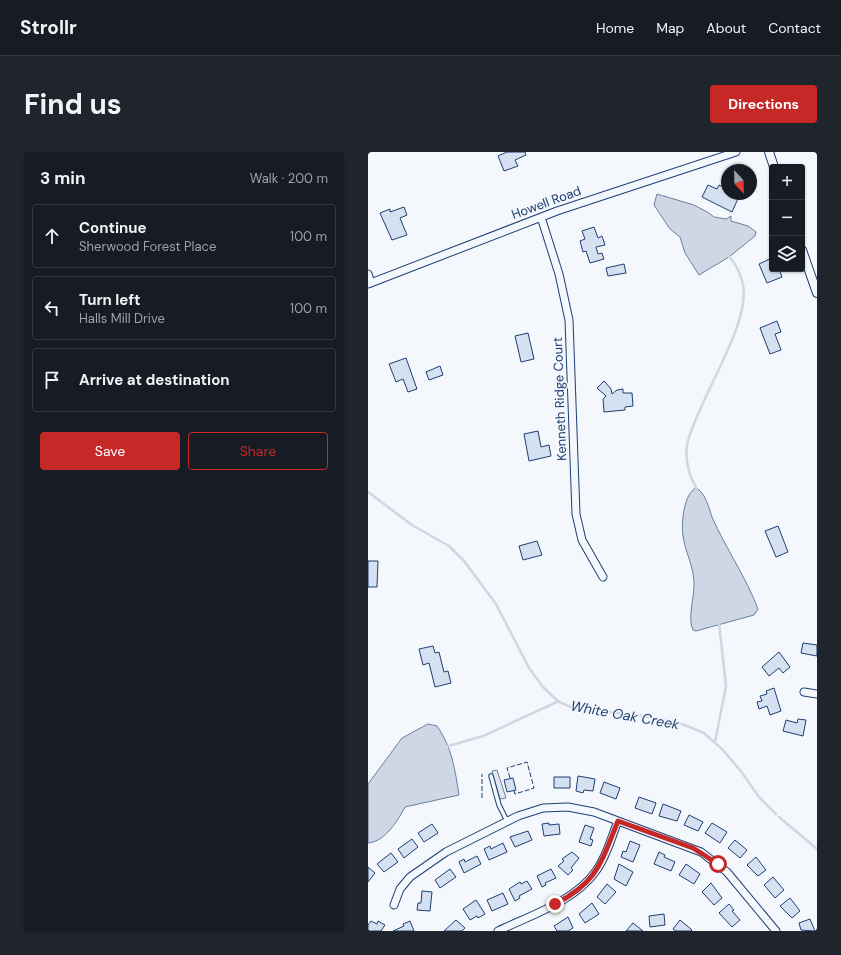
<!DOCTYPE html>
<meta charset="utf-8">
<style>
:root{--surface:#171b24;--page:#20242c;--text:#f1f3f6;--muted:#9ea1a6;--line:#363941;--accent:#c62828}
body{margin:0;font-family:"DM Sans",sans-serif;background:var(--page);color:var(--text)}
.controls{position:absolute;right:12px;top:12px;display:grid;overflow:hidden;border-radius:4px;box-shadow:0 1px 3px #0004}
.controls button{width:36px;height:36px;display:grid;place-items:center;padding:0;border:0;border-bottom:1px solid var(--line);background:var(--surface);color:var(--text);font:20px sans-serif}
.compass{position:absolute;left:353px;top:12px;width:36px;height:36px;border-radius:50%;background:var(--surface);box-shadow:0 1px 3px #0004;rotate:158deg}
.stop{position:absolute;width:12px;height:12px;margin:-9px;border:3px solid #c62828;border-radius:50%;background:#fff}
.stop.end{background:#c62828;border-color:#fff;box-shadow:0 1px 4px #0008}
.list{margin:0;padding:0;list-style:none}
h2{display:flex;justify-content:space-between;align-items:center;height:52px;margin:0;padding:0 16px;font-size:17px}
h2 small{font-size:13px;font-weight:400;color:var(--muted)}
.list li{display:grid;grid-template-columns:26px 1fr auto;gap:12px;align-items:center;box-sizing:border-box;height:64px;margin:0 8px 8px;padding:0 8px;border:1px solid var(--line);border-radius:4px}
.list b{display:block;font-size:15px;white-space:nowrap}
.list p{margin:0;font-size:13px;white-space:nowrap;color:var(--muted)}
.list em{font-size:13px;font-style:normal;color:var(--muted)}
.actions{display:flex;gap:8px;padding:12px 16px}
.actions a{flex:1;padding:9px 0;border:1px solid var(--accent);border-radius:4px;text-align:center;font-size:14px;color:var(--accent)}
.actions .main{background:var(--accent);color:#fff}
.icon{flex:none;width:22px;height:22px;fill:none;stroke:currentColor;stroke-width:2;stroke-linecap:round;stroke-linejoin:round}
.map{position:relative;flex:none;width:449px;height:779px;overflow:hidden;border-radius:4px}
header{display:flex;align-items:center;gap:24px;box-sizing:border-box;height:56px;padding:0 20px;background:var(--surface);border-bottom:1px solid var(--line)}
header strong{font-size:19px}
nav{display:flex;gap:22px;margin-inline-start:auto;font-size:14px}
.intro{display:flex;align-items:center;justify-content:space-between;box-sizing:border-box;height:96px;padding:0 24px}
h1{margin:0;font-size:28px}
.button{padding:10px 18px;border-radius:4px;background:var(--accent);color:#fff;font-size:14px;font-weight:700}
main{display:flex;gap:24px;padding:0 24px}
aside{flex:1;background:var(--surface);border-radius:4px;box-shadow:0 1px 3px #0004}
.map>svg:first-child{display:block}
.parking{fill:#e3e8f0;stroke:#687fa3}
.water{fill:#cfd7e4;stroke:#687fa3}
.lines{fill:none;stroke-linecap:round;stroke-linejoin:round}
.stream{stroke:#cfd7e4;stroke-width:2.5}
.building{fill:#d5e0f0;stroke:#1d3f73}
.service-casing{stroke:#1d3f73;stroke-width:5.5}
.minor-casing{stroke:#1d3f73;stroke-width:9}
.tertiary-casing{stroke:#1d3f73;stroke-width:10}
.service{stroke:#f4f7fb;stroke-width:3.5}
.minor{stroke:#f4f7fb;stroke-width:7}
.tertiary{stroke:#f4f7fb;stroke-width:8}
.fence{stroke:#1d3f73;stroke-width:1;stroke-dasharray:5 2;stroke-linecap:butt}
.route{stroke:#c62828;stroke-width:5}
.labels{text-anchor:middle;stroke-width:3;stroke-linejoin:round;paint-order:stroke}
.street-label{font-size:13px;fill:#1d3f73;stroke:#f4f7fb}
.water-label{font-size:14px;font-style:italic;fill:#1d3f73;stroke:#f4f7fb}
</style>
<header>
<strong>Strollr</strong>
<nav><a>Home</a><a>Map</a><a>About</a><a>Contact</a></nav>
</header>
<div class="intro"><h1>Find us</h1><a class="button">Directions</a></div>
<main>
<aside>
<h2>3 min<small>Walk · 200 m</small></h2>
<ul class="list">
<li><svg class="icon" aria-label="ahead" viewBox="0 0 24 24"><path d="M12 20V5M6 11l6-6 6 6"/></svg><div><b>Continue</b><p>Sherwood Forest Place</p></div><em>100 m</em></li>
<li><svg class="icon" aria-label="left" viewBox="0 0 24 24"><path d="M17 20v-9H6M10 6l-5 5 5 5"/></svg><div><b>Turn left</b><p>Halls Mill Drive</p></div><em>100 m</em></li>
<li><svg class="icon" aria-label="arrive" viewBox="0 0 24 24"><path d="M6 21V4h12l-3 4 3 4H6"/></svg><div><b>Arrive at destination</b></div></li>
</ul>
<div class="actions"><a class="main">Save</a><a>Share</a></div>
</aside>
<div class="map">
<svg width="449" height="779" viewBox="0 0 449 779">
<rect width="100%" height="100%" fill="#f4f7fb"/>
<path class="parking" d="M 129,618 L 138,646 L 132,647 L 124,619 Z"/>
<path class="water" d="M 289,42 L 326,53 L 341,61 L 346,65 L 358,67 L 363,64 L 363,69 L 380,74 L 388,80 L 387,84 L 361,105 L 331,123 L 317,101 L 312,85 L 302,77 L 286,53 Z
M 328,336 C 337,340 341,356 344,365 C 358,397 378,425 390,457 L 386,463 L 328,479 L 325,478 C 319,467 327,443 326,429 C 325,413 317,399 315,384 C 313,371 316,341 328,336 Z
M 60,572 L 69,574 C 84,595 87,618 91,643 L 37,655 C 30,668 17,690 0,691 L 0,632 L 34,586 Z"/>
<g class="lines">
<path class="stream" d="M 329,339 C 328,334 325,330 323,325 C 319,314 317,300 320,289 C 331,247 383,171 375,133 C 373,122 367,111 360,103
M 0,340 L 44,373 L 81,394 L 96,409 L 128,452 L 161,516 L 175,535 L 191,550 L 208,557 L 271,563 L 314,572 L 336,581 L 354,597 L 372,618 L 391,645 L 408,662
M 347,590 L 358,534 L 351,471
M 77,595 L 115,584 L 191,549
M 411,665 L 449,697"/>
</g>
<path class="building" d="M 139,0 L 157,0 L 158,3 L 147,8 L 150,14 L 136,19 L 130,4 Z
M 340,33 L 349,37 L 351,33 L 359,37 L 359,42 L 372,42 L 364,60 L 334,45 Z
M 36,55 L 39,63 L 32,66 L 39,83 L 24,88 L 12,61 L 22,57 L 22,60 Z
M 226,75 L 230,86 L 234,84 L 237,93 L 228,95 L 230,102 L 234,101 L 236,107 L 222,111 L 218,99 L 215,100 L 212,89 L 217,87 L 214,79 Z
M 404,106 L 404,117 L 411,117 L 414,125 L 399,131 L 391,112 Z
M 256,112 L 258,121 L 240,124 L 238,116 Z
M 409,169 L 413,180 L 407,182 L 413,198 L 402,202 L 392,176 Z
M 160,181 L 166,207 L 153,210 L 147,184 Z
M 38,206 L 49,237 L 40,240 L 35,227 L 28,230 L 21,212 Z
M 72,214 L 75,223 L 61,228 L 58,220 Z
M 236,229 L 243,237 L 244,242 L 249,238 L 255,237 L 255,241 L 264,241 L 265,254 L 257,255 L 257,258 L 236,260 L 235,247 L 238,244 L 229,236 Z
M 170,279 L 173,295 L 181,293 L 183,304 L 161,309 L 156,282 Z
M 410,374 L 420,400 L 408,405 L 397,379 Z
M 169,389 L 174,403 L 155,408 L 151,394 Z
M 0,409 L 10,409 L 9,435 L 0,435 Z
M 435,491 L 449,493 L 449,504 L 433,501 Z
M 65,494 L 67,501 L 71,500 L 76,520 L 80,519 L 83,531 L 67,535 L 61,511 L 55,513 L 51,497 Z
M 411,500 L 422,515 L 415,521 L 411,516 L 401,524 L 394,515 Z
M 406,536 L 413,559 L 402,563 L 399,554 L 391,557 L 389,550 L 394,549 L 392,544 L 399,542 L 398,539 Z
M 430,567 L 438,568 L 435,584 L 415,579 L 418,568 L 429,571 Z
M 210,624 L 227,627 L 225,639 L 216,638 L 215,641 L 208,639 Z
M 186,625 L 202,625 L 202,636 L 186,636 Z
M 145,626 L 148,638 L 139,640 L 136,628 Z
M 236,630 L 252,636 L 248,647 L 232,641 Z
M 271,645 L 288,651 L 284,662 L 267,656 Z
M 295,652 L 313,659 L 309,669 L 291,664 Z
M 321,663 L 335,670 L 330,679 L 316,673 Z
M 181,671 L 181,673 L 191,672 L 192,682 L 176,684 L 174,672 Z
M 344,671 L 359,680 L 352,691 L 337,681 Z
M 64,672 L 70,681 L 56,690 L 50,681 Z
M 217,673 L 226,676 L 222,687 L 225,688 L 223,694 L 211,690 Z
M 160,679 L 164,688 L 147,695 L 142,685 Z
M 44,687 L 50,695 L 36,706 L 30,697 Z
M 367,688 L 379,698 L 372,706 L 360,696 Z
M 262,689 L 272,693 L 265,710 L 253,705 L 255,699 L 258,700 Z
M 135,691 L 139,700 L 121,708 L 116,697 L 122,694 L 123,697 Z
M 204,700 L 211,706 L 203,716 L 205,718 L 200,723 L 190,714 L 196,709 L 194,707 Z
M 291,700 L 297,703 L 296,705 L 307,710 L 303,719 L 286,712 Z
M 23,701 L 30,710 L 16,720 L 9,712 Z
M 109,704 L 113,712 L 96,721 L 91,710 L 96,707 L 97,710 Z
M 388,705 L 398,718 L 390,724 L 379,713 Z
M 251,712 L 265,720 L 258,734 L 246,727 Z
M 318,712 L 332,722 L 326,732 L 311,723 Z
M 0,715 L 7,721 L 0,730 Z
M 82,717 L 88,725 L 72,736 L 67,728 Z
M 183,717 L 188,726 L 177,731 L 178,733 L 174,735 L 169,724 Z
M 405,725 L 416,738 L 407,746 L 396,733 Z
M 159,729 L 164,737 L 151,744 L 152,746 L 147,749 L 141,737 L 152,730 L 153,732 Z
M 343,731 L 354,746 L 346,753 L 334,740 Z
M 239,732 L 248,740 L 237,752 L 229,745 Z
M 54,739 L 64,740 L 62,759 L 49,758 L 50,751 L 53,751 Z
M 135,741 L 140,752 L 124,759 L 119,748 Z
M 422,746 L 432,759 L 424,766 L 412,754 Z
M 108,748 L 117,762 L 110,766 L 109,764 L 102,768 L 95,757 Z
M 224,751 L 231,762 L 217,771 L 211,762 Z
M 361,752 L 366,758 L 364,759 L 372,768 L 364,775 L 351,761 Z
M 296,762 L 297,773 L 282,775 L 281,764 Z
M 200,765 L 205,776 L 200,779 L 189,779 L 186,774 Z
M 442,767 L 447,779 L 433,778 L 431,771 Z
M 88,768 L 97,776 L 94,779 L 76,779 Z
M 312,768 L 324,778 L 323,779 L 308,779 L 305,777 Z
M 3,769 L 9,772 L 10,769 L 17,773 L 13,779 L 0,779 L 0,773 Z
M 42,769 L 46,779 L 25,779 L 36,774 L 35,772 Z
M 265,771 L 275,779 L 258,779 Z"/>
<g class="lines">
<defs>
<path id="service" d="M 123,624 L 131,653 L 139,669"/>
<path id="minor" d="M 173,65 L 191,122 L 201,168 L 208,362 L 214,388 L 235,425
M 0,122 L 3,131
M 0,132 L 189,59 L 368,0
M 436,540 L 449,542
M 26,753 L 32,737 L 42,725 L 78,700 L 150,664 L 175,656 L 200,655 L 226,660 L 333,700 L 359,720 L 408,779
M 130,779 C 163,763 206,750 228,719 C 239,704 243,686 250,669"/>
<path id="tertiary" d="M 401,0 L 406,15
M 434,98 L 449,141"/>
</defs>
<use href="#service" class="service-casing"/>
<use href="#minor" class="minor-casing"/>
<use href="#tertiary" class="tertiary-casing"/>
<use href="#service" class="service"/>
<use href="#minor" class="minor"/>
<use href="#tertiary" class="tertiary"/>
<path class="fence" d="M 142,626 L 139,616 L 159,610 L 166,636 L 147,642 L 146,639
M 114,646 L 114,622"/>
</g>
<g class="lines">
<path class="route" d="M 187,752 C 230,730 233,710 250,669 L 325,696 L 350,712"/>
</g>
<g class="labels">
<g class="street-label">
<text transform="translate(178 50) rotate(-20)" y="5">Howell Road</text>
<text transform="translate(191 247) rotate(-92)" y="5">Kenneth Ridge Court</text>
</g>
<g class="water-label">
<text transform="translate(257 563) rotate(10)" y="5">White Oak Creek</text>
</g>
</g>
</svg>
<div class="controls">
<button>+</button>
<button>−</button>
<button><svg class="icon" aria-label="layers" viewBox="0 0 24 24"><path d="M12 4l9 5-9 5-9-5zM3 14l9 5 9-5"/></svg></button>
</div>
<svg class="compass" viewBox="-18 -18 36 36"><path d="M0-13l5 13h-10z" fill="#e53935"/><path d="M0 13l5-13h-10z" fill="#9ea1a6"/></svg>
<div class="stop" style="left:350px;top:712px"></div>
<div class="stop end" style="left:187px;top:752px"></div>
</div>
</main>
